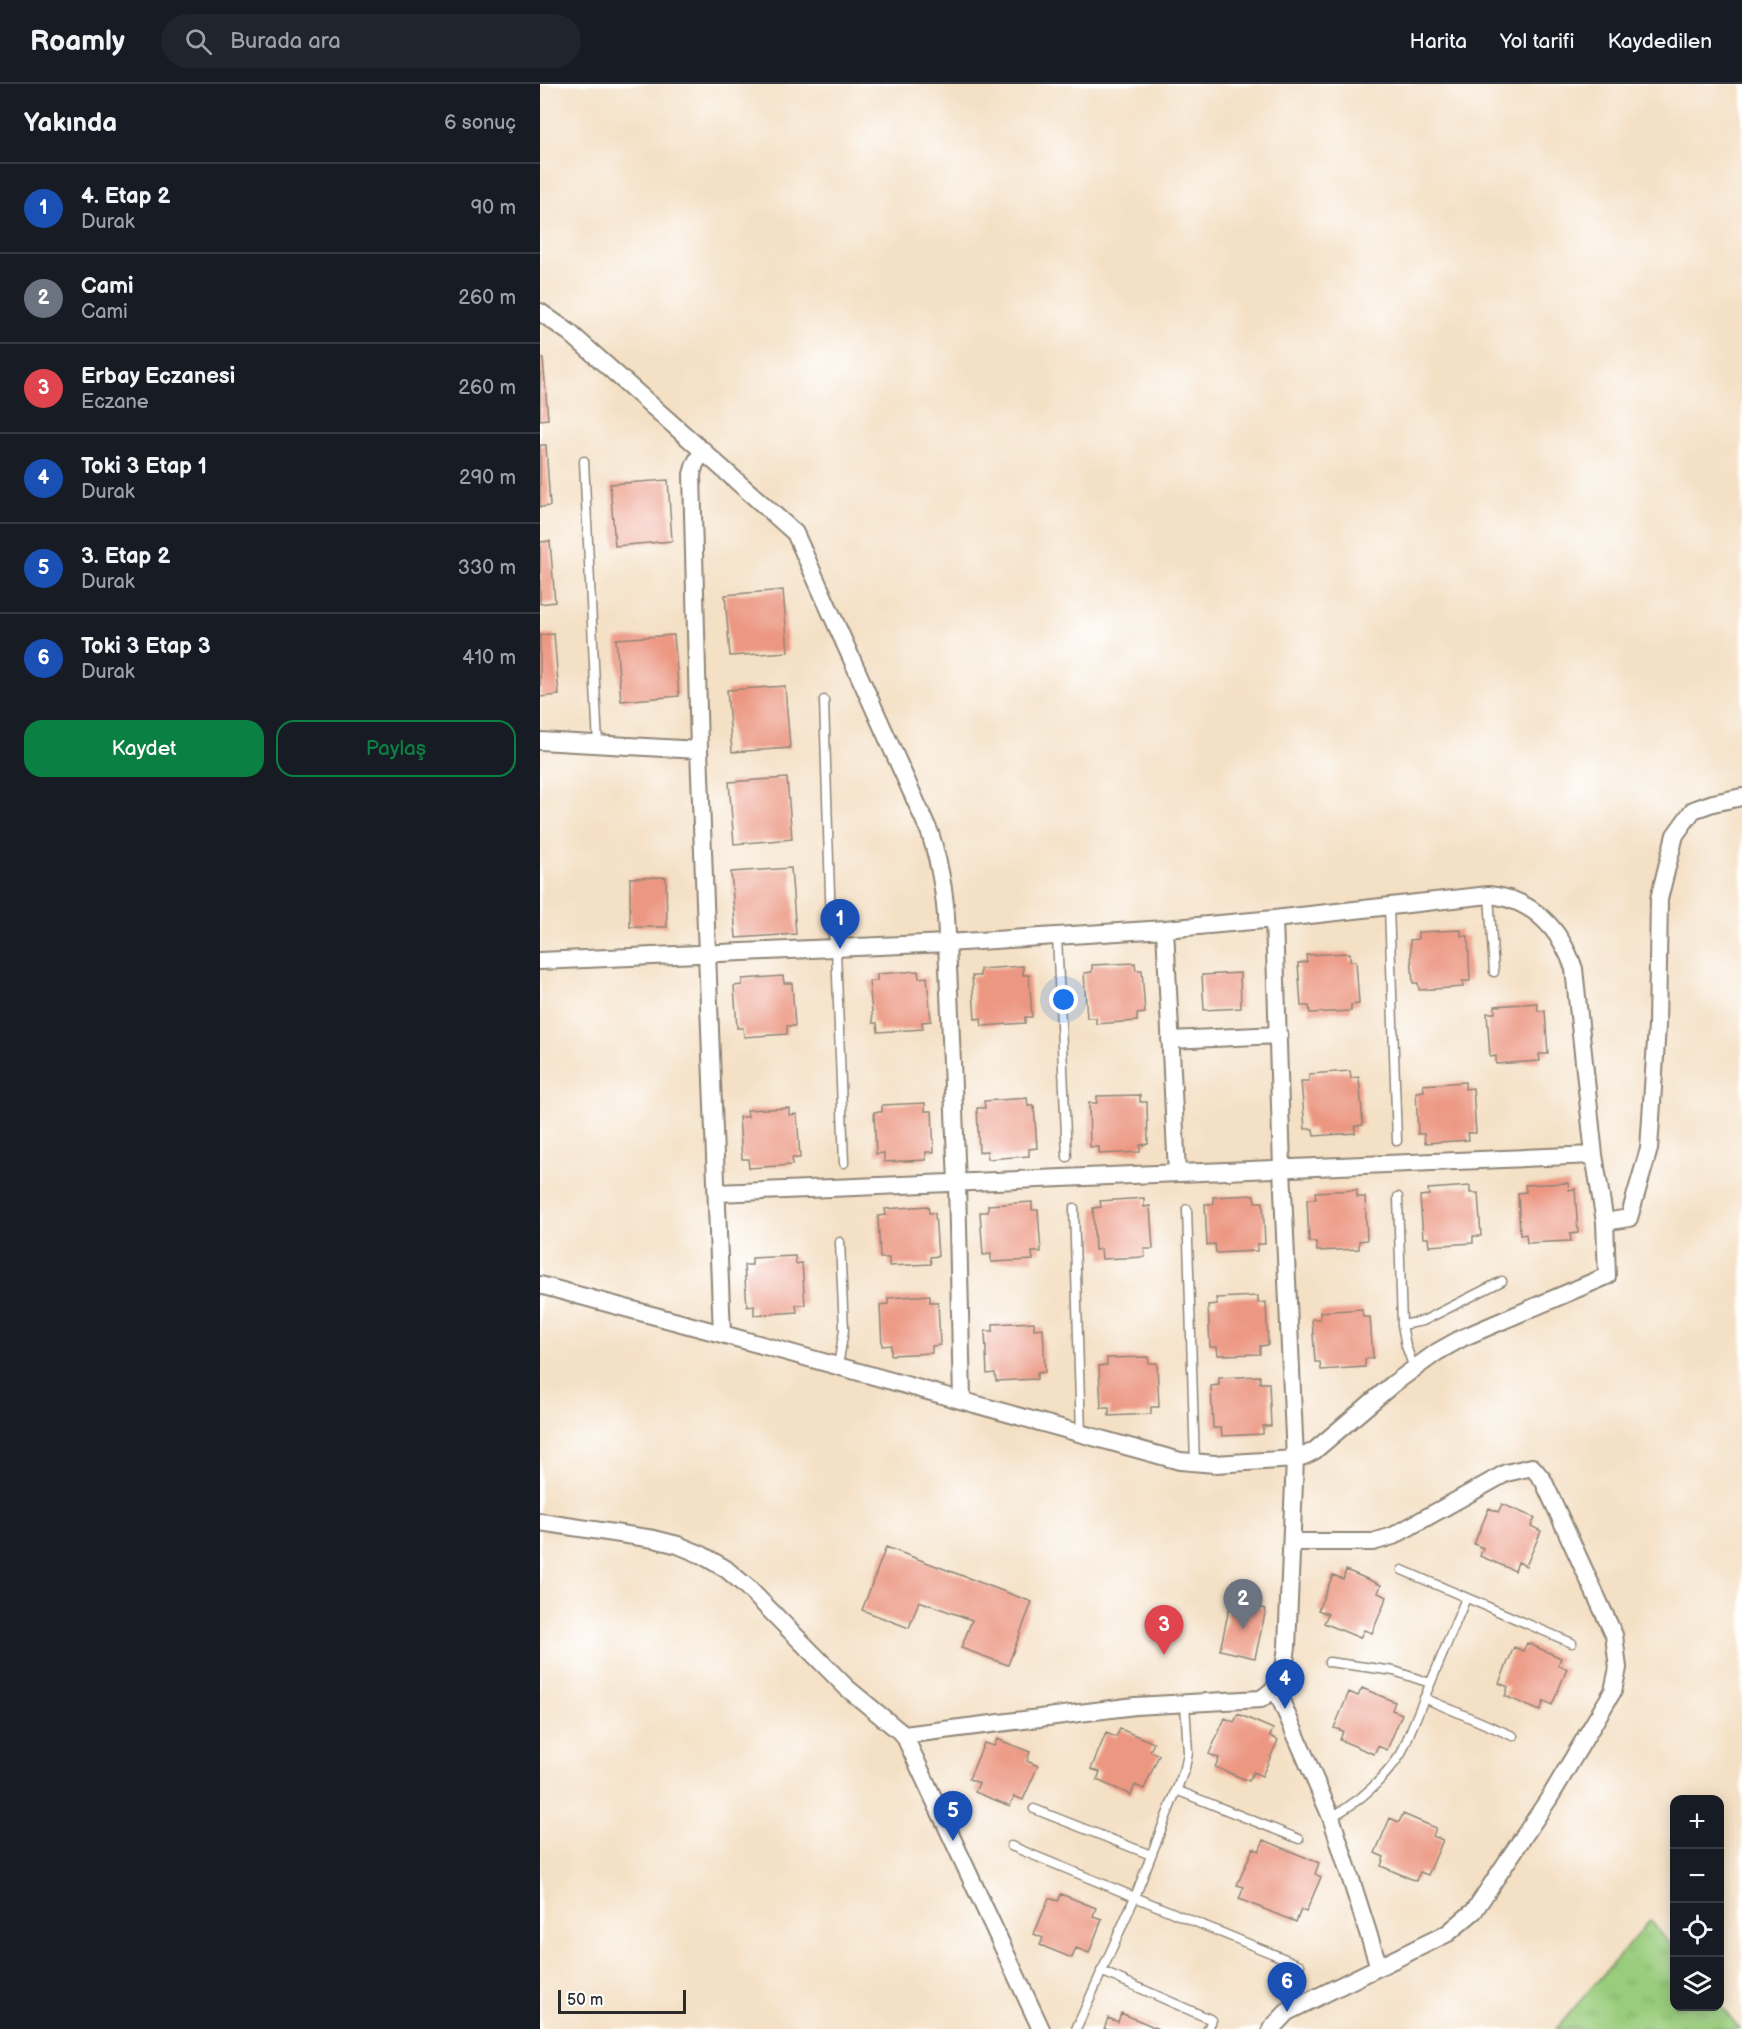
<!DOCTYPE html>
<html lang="tr">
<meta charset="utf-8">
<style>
:root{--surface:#171b24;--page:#20242c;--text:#f1f3f6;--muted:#9ea1a6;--line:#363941;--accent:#0b8043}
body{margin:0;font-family:"Balsamiq Sans",sans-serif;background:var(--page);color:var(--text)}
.controls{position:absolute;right:18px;bottom:18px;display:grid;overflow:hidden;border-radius:12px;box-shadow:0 3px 15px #0003}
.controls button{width:54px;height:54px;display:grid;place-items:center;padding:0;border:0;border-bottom:2px solid var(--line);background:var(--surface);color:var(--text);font:30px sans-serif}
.scale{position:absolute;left:18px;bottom:15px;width:128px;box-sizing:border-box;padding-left:6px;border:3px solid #2b2b2b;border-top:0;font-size:16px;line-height:21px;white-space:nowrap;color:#2b2b2b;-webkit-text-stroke:4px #fff;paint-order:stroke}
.you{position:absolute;left:524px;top:916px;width:21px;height:21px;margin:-15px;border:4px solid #fff;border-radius:50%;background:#1a73e8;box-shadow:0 0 0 9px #1a73e833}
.badge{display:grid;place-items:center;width:39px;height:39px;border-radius:50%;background:var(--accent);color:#fff;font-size:20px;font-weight:700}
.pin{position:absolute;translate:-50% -50px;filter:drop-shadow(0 2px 3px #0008)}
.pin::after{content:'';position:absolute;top:32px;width:21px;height:18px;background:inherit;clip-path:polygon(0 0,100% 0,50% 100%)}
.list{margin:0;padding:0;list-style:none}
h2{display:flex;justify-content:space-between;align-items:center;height:78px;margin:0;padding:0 24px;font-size:26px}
h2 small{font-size:20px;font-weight:400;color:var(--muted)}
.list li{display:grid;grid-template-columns:39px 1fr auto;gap:18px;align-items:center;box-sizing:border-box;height:90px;padding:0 24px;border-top:2px solid var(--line)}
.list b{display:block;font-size:22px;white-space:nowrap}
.list p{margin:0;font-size:20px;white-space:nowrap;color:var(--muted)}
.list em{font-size:20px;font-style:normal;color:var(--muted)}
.actions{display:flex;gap:12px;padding:18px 24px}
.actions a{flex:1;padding:14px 0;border:2px solid var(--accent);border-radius:18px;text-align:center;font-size:21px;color:var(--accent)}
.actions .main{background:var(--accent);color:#fff}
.icon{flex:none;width:33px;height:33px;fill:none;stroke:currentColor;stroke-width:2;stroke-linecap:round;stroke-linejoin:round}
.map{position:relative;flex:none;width:1202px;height:1945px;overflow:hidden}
header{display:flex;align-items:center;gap:36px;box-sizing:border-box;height:84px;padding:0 30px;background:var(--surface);border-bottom:2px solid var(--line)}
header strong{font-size:28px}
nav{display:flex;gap:33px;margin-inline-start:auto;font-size:21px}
.search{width:420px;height:54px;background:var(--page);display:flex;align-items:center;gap:15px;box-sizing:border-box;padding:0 21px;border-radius:33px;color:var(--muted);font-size:22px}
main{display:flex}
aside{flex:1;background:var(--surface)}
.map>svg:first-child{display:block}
.grass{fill:url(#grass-tufts);stroke:#627c54;stroke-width:1.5}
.building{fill:#ec9782}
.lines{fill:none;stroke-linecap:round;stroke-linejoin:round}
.lane-casing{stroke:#908678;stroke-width:11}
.street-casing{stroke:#908678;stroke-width:20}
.lane{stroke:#fff;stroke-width:8}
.street{stroke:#fff;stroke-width:16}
</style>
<header>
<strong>Roamly</strong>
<div class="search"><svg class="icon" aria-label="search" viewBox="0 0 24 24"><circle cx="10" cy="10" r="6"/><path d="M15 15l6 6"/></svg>Burada ara</div>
<nav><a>Harita</a><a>Yol tarifi</a><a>Kaydedilen</a></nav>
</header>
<main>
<aside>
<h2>Yakında<small>6 sonuç</small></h2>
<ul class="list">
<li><span class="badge" style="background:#1a4fb4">1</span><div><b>4. Etap 2</b><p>Durak</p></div><em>90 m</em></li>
<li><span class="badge" style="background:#6b7280">2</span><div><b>Cami</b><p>Cami</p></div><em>260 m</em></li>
<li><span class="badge" style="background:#e0444e">3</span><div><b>Erbay Eczanesi</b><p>Eczane</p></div><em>260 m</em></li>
<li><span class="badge" style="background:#1a4fb4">4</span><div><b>Toki 3 Etap 1</b><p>Durak</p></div><em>290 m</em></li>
<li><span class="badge" style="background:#1a4fb4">5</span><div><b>3. Etap 2</b><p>Durak</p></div><em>330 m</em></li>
<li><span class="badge" style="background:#1a4fb4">6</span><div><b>Toki 3 Etap 3</b><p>Durak</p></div><em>410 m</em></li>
</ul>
<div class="actions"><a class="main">Kaydet</a><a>Paylaş</a></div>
</aside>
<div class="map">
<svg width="1202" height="1945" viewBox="0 0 1202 1945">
<defs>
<pattern id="grass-tufts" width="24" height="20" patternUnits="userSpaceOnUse" patternTransform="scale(1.5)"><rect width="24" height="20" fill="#99cc7c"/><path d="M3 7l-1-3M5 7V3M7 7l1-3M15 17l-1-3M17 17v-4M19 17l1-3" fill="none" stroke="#84af6b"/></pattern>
</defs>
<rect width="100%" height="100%" fill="#fff"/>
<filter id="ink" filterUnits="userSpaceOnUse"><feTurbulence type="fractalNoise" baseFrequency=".0167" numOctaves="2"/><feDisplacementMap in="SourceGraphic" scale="12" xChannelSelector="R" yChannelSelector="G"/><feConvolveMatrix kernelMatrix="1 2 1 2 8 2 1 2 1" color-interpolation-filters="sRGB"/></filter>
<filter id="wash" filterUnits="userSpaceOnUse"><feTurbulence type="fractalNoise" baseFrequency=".008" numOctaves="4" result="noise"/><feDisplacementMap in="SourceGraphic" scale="24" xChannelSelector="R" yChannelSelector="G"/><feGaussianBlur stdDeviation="1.35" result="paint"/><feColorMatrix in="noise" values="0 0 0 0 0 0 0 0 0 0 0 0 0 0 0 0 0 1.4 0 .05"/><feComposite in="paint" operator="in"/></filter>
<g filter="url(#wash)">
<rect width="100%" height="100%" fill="#f4e0c5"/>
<path class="grass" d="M 1110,1836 L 1134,1865 L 1134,1922 L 1180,1922 L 1180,1920 L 1200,1945 L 1016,1945 Z"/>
<g id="blocks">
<path class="building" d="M 0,274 L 3,274 L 8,335 L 0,336 Z
M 0,361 L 6,361 L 10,422 L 0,423 Z
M 128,396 L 132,457 L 75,462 L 70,400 Z
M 10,457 L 15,518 L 0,520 L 0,458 Z
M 243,506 L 248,568 L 190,572 L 185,511 Z
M 14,550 L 19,611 L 0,613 L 0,551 Z
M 134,551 L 139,612 L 81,617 L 76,555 Z
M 245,602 L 250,664 L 192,668 L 187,606 Z
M 247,694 L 252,755 L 194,760 L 189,698 Z
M 251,784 L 256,850 L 196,854 L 191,788 Z
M 126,793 L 127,843 L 90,843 L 90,794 Z
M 921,846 L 921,852 L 928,852 L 930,897 L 922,897 L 923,903 L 879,906 L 878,899 L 873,899 L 870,856 L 878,855 L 878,848 Z
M 810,869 L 810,877 L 816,877 L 819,920 L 811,921 L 811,927 L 770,929 L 769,922 L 761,922 L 758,879 L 767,878 L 766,871 Z
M 595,879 L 596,886 L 602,886 L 605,929 L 597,930 L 597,937 L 556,940 L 556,934 L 547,934 L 544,889 L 552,888 L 552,881 Z
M 483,882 L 483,891 L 489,891 L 492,933 L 485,933 L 485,939 L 442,942 L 441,934 L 435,935 L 432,892 L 440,892 L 440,885 Z
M 378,887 L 379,894 L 387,893 L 391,937 L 382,938 L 383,945 L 338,948 L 337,939 L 333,939 L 329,897 L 337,897 L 337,890 Z
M 700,889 L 701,924 L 664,926 L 662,891 Z
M 243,892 L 244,899 L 252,899 L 255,942 L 247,942 L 247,950 L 204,953 L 203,944 L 197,944 L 194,902 L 202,901 L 202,895 Z
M 997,919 L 998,927 L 1005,927 L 1008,970 L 999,970 L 1000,977 L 956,980 L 956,972 L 950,973 L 947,929 L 955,929 L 955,922 Z
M 810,987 L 811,994 L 819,993 L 823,1041 L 815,1042 L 815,1049 L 774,1052 L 773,1045 L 765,1045 L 761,997 L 769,997 L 769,990 Z
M 925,998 L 925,1005 L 933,1004 L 936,1049 L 928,1049 L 929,1056 L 885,1059 L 884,1050 L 878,1050 L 876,1008 L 884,1007 L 883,1001 Z
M 600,1011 L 600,1018 L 607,1018 L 608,1060 L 600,1061 L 600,1068 L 559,1070 L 559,1063 L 550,1063 L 549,1019 L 557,1019 L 557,1012 Z
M 487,1014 L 488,1022 L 494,1022 L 497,1064 L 489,1065 L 489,1072 L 448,1075 L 447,1067 L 439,1068 L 437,1024 L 445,1024 L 444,1017 Z
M 385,1019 L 385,1027 L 392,1027 L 394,1068 L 386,1068 L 386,1076 L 344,1078 L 344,1069 L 336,1070 L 334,1028 L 342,1028 L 342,1021 Z
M 249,1024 L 249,1031 L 257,1030 L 260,1074 L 252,1074 L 252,1081 L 209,1084 L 208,1075 L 202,1075 L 199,1033 L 208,1033 L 207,1026 Z
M 1028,1099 L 1029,1106 L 1035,1105 L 1038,1149 L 1030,1150 L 1031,1157 L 987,1159 L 986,1150 L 980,1151 L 978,1109 L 986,1108 L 985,1101 Z
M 930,1102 L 930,1109 L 938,1109 L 941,1152 L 933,1152 L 933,1159 L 889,1162 L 888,1154 L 883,1154 L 880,1112 L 889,1111 L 888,1105 Z
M 817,1106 L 817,1113 L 825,1113 L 827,1156 L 819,1157 L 819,1165 L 777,1167 L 776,1158 L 769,1158 L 767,1115 L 776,1115 L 775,1108 Z
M 714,1111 L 715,1118 L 723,1118 L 725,1160 L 717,1160 L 717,1167 L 676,1169 L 675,1160 L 667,1161 L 665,1120 L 674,1120 L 673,1113 Z
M 604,1114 L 604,1123 L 610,1122 L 613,1165 L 604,1165 L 605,1173 L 562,1175 L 561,1165 L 555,1166 L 553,1124 L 561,1123 L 560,1117 Z
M 492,1118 L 492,1126 L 498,1126 L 501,1168 L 492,1168 L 493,1176 L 451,1178 L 451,1170 L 443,1171 L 440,1128 L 448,1128 L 448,1121 Z
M 388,1122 L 389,1129 L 395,1129 L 398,1172 L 390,1173 L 391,1180 L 349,1182 L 349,1174 L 340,1174 L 338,1132 L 346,1131 L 345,1125 Z
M 255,1172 L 256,1180 L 262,1179 L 265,1221 L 256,1221 L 257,1228 L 214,1231 L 214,1222 L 207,1223 L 204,1181 L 212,1181 L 212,1174 Z
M 390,1211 L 390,1218 L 398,1218 L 400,1261 L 392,1262 L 392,1269 L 351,1271 L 351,1261 L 342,1262 L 340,1221 L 348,1220 L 348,1214 Z
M 718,1212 L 718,1219 L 726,1218 L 728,1261 L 720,1262 L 720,1270 L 678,1271 L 677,1263 L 670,1263 L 668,1221 L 677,1220 L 676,1214 Z
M 822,1225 L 823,1233 L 830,1233 L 833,1274 L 825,1275 L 825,1283 L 781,1286 L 780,1278 L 775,1278 L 772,1235 L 780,1235 L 780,1228 Z
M 494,1238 L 494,1245 L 503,1244 L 505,1288 L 497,1289 L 497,1295 L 456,1297 L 455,1289 L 447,1290 L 445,1247 L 453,1247 L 453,1240 Z
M 608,1273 L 609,1279 L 617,1279 L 619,1323 L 611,1323 L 611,1330 L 569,1332 L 569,1324 L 561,1324 L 559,1282 L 567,1281 L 567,1274 Z
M 720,1292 L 720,1299 L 729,1299 L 731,1342 L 723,1342 L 723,1350 L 682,1352 L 681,1344 L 673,1344 L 671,1302 L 679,1301 L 679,1294 Z
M 962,1420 L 995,1434 L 991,1442 L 1001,1447 L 986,1482 L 978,1478 L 975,1487 L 940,1472 L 943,1464 L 934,1460 L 949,1424 L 958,1428 Z
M 346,1463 L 492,1518 L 468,1581 L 421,1564 L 432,1536 L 379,1517 L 369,1544 L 322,1526 Z
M 806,1486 L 841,1501 L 838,1509 L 847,1513 L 832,1549 L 824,1546 L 820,1554 L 784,1539 L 788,1530 L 778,1526 L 793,1491 L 803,1495 Z
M 691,1516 L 726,1525 L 715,1574 L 680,1566 Z
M 987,1559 L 1021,1574 L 1018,1581 L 1027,1585 L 1012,1621 L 1004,1617 L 1000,1627 L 965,1612 L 968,1603 L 959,1599 L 974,1563 L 983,1567 Z
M 822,1604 L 855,1618 L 852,1626 L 862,1630 L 847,1666 L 838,1662 L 834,1670 L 800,1656 L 803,1647 L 794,1644 L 809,1608 L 818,1612 Z
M 698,1630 L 733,1645 L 730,1652 L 738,1656 L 722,1692 L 713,1688 L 709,1697 L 675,1683 L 679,1674 L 669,1670 L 685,1634 L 694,1638 Z
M 580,1645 L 614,1659 L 610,1667 L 619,1671 L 604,1705 L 595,1701 L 591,1711 L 557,1696 L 560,1688 L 551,1685 L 566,1649 L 576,1653 Z
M 457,1655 L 490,1668 L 487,1677 L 498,1682 L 483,1716 L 474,1712 L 470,1722 L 435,1708 L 439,1699 L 429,1695 L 444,1659 L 454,1662 Z
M 863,1730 L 896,1744 L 893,1752 L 903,1756 L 888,1791 L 880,1788 L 876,1797 L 841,1782 L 844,1773 L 835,1769 L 850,1734 L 859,1738 Z
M 724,1756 L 779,1779 L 775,1790 L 781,1793 L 766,1828 L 761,1826 L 756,1838 L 699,1815 L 704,1803 L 697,1801 L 713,1764 L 719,1767 Z
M 521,1810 L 556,1824 L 553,1832 L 562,1835 L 549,1869 L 536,1864 L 532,1874 L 500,1861 L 503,1854 L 494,1850 L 509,1814 L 518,1817 Z
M 581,1929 L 619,1945 L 564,1945 L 568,1934 L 578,1938 Z"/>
</g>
</g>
<g filter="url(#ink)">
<use href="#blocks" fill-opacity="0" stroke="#908678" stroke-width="1.5"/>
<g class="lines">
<defs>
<path id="lane" d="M 44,377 L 58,661
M 284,616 L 291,843 L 296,865 L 304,1079
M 949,811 L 954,888
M 849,822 L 857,1057
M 517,852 L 527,1073
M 858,1113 L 862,1241 L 866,1262 L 874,1284
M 534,1124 L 541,1350
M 647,1125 L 655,1379
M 862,1241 L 883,1237 L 962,1197
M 298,1282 L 304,1246 L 300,1158
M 862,1486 L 1032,1559
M 789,1578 L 854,1587 L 890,1599
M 884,1614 L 973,1652
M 636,1706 L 759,1755
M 494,1725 L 611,1771
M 791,1733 C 820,1718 842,1697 861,1670 L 926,1514
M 471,1762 L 760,1881
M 561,1887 L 672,1936 L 668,1945
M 536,1945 L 595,1813 L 645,1684 L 648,1669 L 645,1620"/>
<path id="street" d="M 0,228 L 30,249 L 255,449 L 390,749 C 402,787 407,820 407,859 L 625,845 L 734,835 L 949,811 C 993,815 1021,846 1034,885 L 1054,1071 L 1065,1138 L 1067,1192 L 922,1254 L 897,1268 L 853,1300 L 774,1367 L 764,1372 L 755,1375 L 675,1380 L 640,1377 L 182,1250 L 159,666
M 0,657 L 159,666 L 152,390 L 155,380 L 163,366
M 625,845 L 637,1089
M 0,877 L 407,859 L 417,1099 L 422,1316
M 630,956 L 739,951
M 177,1109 L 1054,1071
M 1065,1138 L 1089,1134 L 1109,1065 L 1117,942 L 1119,815 L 1135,751 L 1153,726 L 1173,719 L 1202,713
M 0,1201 L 182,1250
M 0,1438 L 114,1455 L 138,1461 L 162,1471 L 186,1485 L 206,1502 L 307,1604 L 364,1651 L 501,1945
M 736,1605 L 791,1733 L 839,1883
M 364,1651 L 595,1622 L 721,1615 C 745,1599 743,1589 747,1563 L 755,1375 L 742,1084 L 734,835
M 731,1945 L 747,1928 L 908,1849 L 934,1827 L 1010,1713 L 1073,1607 L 1078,1584 L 1074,1551 L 1003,1396 L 992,1383 L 966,1389 L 853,1452 L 833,1458 L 752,1458"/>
</defs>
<use href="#lane" class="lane-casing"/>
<use href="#street" class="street-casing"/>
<use href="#lane" class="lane"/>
<use href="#street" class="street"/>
</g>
</g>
</svg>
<div class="controls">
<button>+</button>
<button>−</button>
<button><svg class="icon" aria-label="locate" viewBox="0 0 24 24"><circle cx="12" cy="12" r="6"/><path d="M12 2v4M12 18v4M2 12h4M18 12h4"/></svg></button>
<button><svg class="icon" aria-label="layers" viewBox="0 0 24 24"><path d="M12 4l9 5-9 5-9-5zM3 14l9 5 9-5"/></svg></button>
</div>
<div class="scale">50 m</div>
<div class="you"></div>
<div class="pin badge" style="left:300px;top:865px;background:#1a4fb4">1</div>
<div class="pin badge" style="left:703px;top:1545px;background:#6b7280">2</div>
<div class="pin badge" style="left:624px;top:1571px;background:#e0444e">3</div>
<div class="pin badge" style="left:745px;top:1625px;background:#1a4fb4">4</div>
<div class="pin badge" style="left:413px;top:1757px;background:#1a4fb4">5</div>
<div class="pin badge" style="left:747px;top:1928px;background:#1a4fb4">6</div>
</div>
</main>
